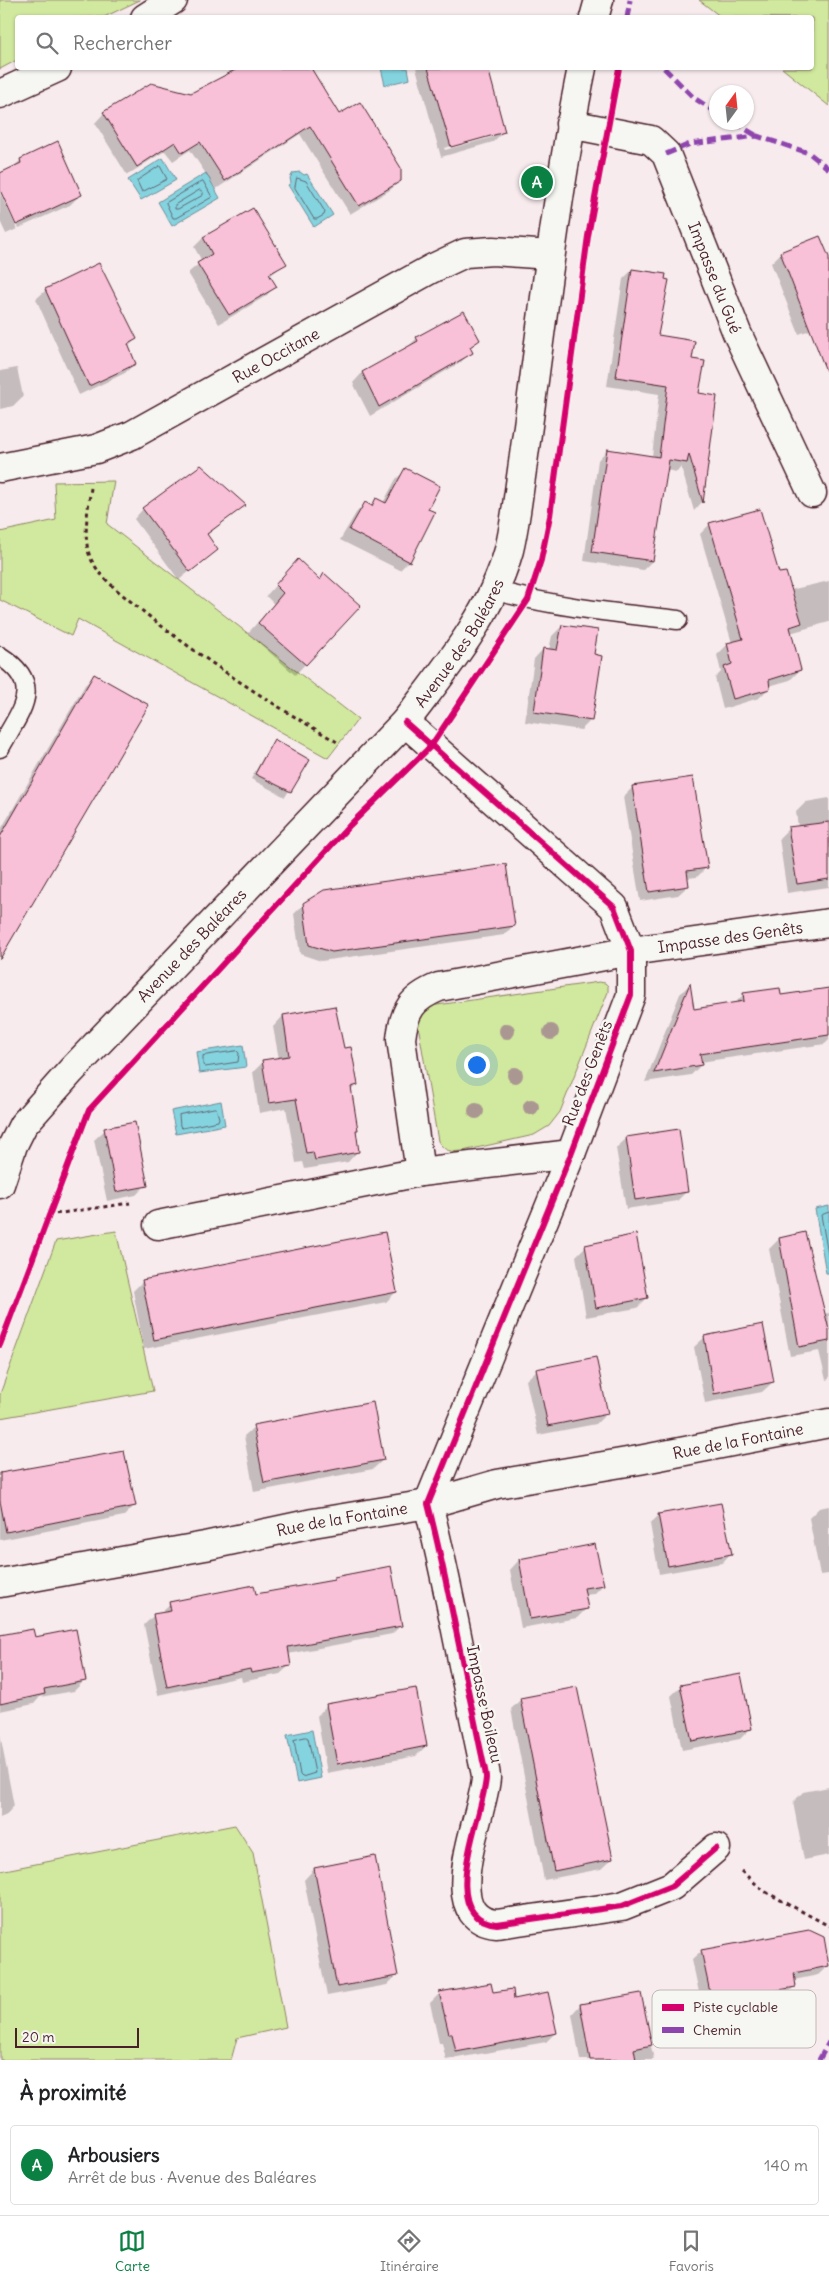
<!DOCTYPE html>
<html lang="fr">
<meta charset="utf-8">
<style>
:root{--surface:#fff;--page:#f6f6f6;--text:#202124;--muted:#757577;--line:#e0e0e0;--accent:#0b8043}
body{margin:0;font-family:Delius,sans-serif;background:var(--page);color:var(--text)}
.compass{position:absolute;left:709px;top:85px;width:45px;height:45px;border-radius:50%;background:var(--surface);box-shadow:0 1px 4px #0004;rotate:15deg}
.scale{position:absolute;left:15px;bottom:12px;width:124px;box-sizing:border-box;padding-left:5px;border:2px solid #4a1f2b;border-top:0;font-size:14px;line-height:18px;white-space:nowrap;color:#4a1f2b;-webkit-text-stroke:4px #f6f6f2;paint-order:stroke}
.you{position:absolute;left:476px;top:1064px;width:18px;height:18px;margin:-12px;border:4px solid #fff;border-radius:50%;background:#1a73e8;box-shadow:0 0 0 8px #1a73e833}
.badge{display:grid;place-items:center;width:32px;height:32px;border-radius:50%;background:var(--accent);color:#fff;font-size:16px;font-weight:700}
.pin{position:absolute;translate:-50% -50%;border:2px solid #fff;box-shadow:0 1px 5px #0006}
.list{margin:0;padding:0;list-style:none}
h2{display:flex;justify-content:space-between;align-items:center;height:65px;margin:0;padding:0 20px;font-size:21px}
h2 small{font-size:16px;font-weight:400;color:var(--muted)}
.list li{display:grid;grid-template-columns:32px 1fr auto;gap:15px;align-items:center;box-sizing:border-box;height:80px;margin:0 10px 10px;padding:0 10px;border:1px solid var(--line);border-radius:5px}
.list b{display:block;font-size:19px;white-space:nowrap}
.list p{margin:0;font-size:16px;white-space:nowrap;color:var(--muted)}
.list em{font-size:16px;font-style:normal;color:var(--muted)}
.icon{flex:none;width:28px;height:28px;fill:none;stroke:currentColor;stroke-width:2;stroke-linecap:round;stroke-linejoin:round}
.map{position:relative;flex:none;width:829px;height:2060px;overflow:hidden}
.search{position:absolute;background:var(--surface);box-shadow:0 1px 4px #0004;left:15px;right:15px;top:15px;height:55px;display:flex;align-items:center;gap:12px;box-sizing:border-box;padding:0 18px;border-radius:5px;color:var(--muted);font-size:19px}
.sheet{height:155px;background:var(--surface)}
nav{display:flex;justify-content:space-around;align-items:center;box-sizing:border-box;height:70px;border-top:1px solid var(--line);background:var(--surface);font-size:14px;color:var(--muted)}
nav a{display:grid;justify-items:center;gap:2px}
nav .on{color:var(--accent)}
.map>svg:first-child{display:block}
.green{fill:#d1e99e;stroke:#8e8464}
.water{fill:#84d4e0;stroke:#6d8c98}
.shadow{fill:#0003;fill-rule:evenodd}
.lines{fill:none;stroke-linecap:round;stroke-linejoin:round}
.shore{stroke:#616773;stroke-width:1}
.building{fill:#f9c1d8;stroke:#4a1f2b}
.lane-casing{stroke:#4a1f2b;stroke-width:21}
.street-casing{stroke:#4a1f2b;stroke-width:31}
.path{stroke:#4a1f2b;stroke-width:3;stroke-dasharray:4 4;stroke-linecap:butt}
.lane{stroke:#f6f6f2;stroke-width:18}
.street{stroke:#f6f6f2;stroke-width:28}
.quiet{stroke:#8e44ad;stroke-width:5;stroke-dasharray:10 5;stroke-linecap:butt}
.cycleway-casing{stroke:#f6f6f2;stroke-width:9}
.cycleway{stroke:#d6006c;stroke-width:6}
.tree{fill:#ab9792}
.labels{text-anchor:middle;stroke-width:5;stroke-linejoin:round;paint-order:stroke}
.street-label{font-size:16px;fill:#4a1f2b;stroke:#f6f6f2}
.key{fill:#f6f6f2;stroke:#c2b6b6;stroke-width:1}
.key-label{font-size:14px;fill:#4a1f2b}
</style>
<div class="map">
<svg width="829" height="2060" viewBox="0 0 829 2060">
<rect width="100%" height="100%" fill="#f7ebed"/>
<filter id="ink" filterUnits="userSpaceOnUse"><feTurbulence type="fractalNoise" baseFrequency=".02" numOctaves="2"/><feDisplacementMap in="SourceGraphic" scale="10" xChannelSelector="R" yChannelSelector="G"/><feConvolveMatrix kernelMatrix="1 2 1 2 8 2 1 2 1" color-interpolation-filters="sRGB"/></filter>
<g filter="url(#ink)">
<path class="green" d="M 0,0 L 140,0 L 104,17 L 18,18 L 17,60 L 0,69 Z
M 699,0 L 829,0 L 829,106 L 782,68 L 812,68 L 812,18 L 721,17 Z
M 114,481 L 107,524 L 358,719 L 328,758 L 78,619 L 71,636 L 0,600 L 0,532 L 56,520 L 54,482 Z
M 599,982 L 605,983 L 608,986 L 608,992 L 560,1112 L 549,1126 L 534,1135 L 463,1151 C 451,1152 445,1152 438,1141 L 417,1019 L 430,1006 Z
M 116,1231 L 153,1391 L 0,1418 L 0,1394 L 56,1241 Z
M 235,1825 L 253,1853 L 286,2027 L 237,2038 L 231,2060 L 0,2060 L 0,1871 Z"/>
<path class="water" d="M 381,68 L 408,68 L 410,79 L 385,85 Z
M 163,158 L 176,180 L 141,200 L 128,180 Z
M 300,172 L 304,175 L 307,174 L 333,215 L 314,227 L 288,185 L 291,183 L 290,178 L 293,173 Z
M 206,173 L 220,198 L 172,226 L 158,202 Z
M 243,1045 L 246,1067 L 199,1073 L 196,1052 Z
M 221,1101 L 225,1125 L 176,1134 L 171,1111 Z
M 829,1206 L 829,1273 L 826,1273 L 815,1209 Z
M 312,1730 L 321,1778 L 297,1783 L 287,1735 Z"/>
<path class="shadow" d="M 227,68 L 309,68 L 339,116 L 400,181 L 390,190 L 350,214 L 300,134 L 216,189 L 190,150 L 173,161 L 165,151 L 127,175 L 95,123 L 104,113 L 151,84 L 192,95 L 230,73 Z
M 416,68 L 487,68 L 503,132 L 493,142 L 441,157 ZM 493,134 L 493,137 L 445,150 L 444,148 Z
M 21,160 L 80,195 L 70,205 L 19,228 L 0,186 L 0,174 L 11,169 Z
M 0,193 L 17,229 L 6,234 L 0,221 Z
M 203,238 L 285,263 L 269,277 L 275,286 L 266,296 L 219,324 L 188,273 L 202,261 L 194,247 Z
M 781,253 L 829,260 L 829,323 L 799,334 L 771,263 Z
M 632,270 L 656,336 L 691,360 L 698,394 L 716,397 L 702,502 L 694,511 L 681,467 L 677,472 L 666,470 L 652,561 L 643,570 L 584,561 L 598,460 L 607,450 L 652,457 L 659,394 L 607,386 L 623,279 Z
M 46,290 L 136,339 L 128,347 L 135,363 L 125,373 L 79,395 L 36,299 Z
M 417,338 L 478,340 L 469,349 L 471,352 L 461,362 L 370,416 L 353,383 L 362,373 L 407,348 Z
M 17,368 L 23,396 L 13,406 L 0,409 L 0,371 Z
M 406,470 L 426,509 L 409,561 L 400,570 L 340,540 L 356,513 L 365,503 L 370,506 L 376,500 L 383,503 L 396,479 Z
M 244,505 L 206,536 L 216,550 L 179,580 L 134,519 L 143,509 Z
M 710,524 L 778,575 L 790,590 L 829,581 L 829,622 L 790,633 L 800,670 L 790,680 L 769,686 L 769,688 L 759,698 L 723,709 L 715,678 L 721,672 L 717,655 L 727,645 L 732,643 L 700,534 Z
M 288,571 L 319,580 L 324,575 L 359,606 L 295,675 L 248,633 L 274,604 L 266,596 Z
M 562,626 L 593,655 L 591,720 L 581,730 L 525,722 L 534,659 L 543,649 L 549,650 L 552,636 Z
M 95,675 L 0,957 L 0,831 L 85,685 Z
M 275,740 L 308,761 L 285,797 L 251,779 L 270,745 Z
M 633,787 L 707,867 L 697,877 L 687,878 L 688,886 L 678,895 L 640,901 L 623,797 Z
M 829,798 L 829,887 L 787,893 L 779,838 L 789,828 L 798,827 L 796,812 L 806,802 Z
M 304,904 L 514,925 L 504,935 L 321,961 L 300,954 L 294,914 Z
M 689,985 L 693,1011 L 734,1004 L 744,994 L 780,996 L 829,990 L 829,1040 L 825,1044 L 700,1062 L 701,1065 L 691,1075 L 645,1082 L 680,994 Z
M 283,1016 L 343,1049 L 357,1085 L 350,1091 L 358,1151 L 348,1162 L 305,1169 L 303,1162 L 296,1163 L 286,1108 L 259,1113 L 253,1072 L 263,1062 L 279,1059 L 273,1027 Z
M 105,1130 L 146,1185 L 136,1195 L 107,1201 L 94,1140 Z
M 627,1138 L 687,1191 L 677,1201 L 626,1209 L 616,1148 Z
M 779,1239 L 824,1314 L 829,1313 L 829,1379 L 826,1380 L 819,1351 L 790,1356 L 769,1249 Z
M 586,1246 L 647,1298 L 637,1308 L 586,1317 L 576,1256 Z
M 143,1281 L 396,1292 L 386,1302 L 144,1349 L 133,1291 Z
M 705,1337 L 773,1382 L 762,1392 L 705,1403 L 694,1347 Z
M 537,1370 L 606,1414 L 596,1424 L 538,1435 L 526,1380 Z
M 254,1427 L 383,1460 L 373,1469 L 254,1492 L 244,1436 Z
M 0,1475 L 134,1506 L 124,1516 L 0,1540 Z
M 829,1506 L 829,1574 L 820,1575 L 809,1518 L 819,1508 Z
M 659,1515 L 731,1553 L 722,1563 L 659,1574 L 650,1524 Z
M 595,1546 L 603,1585 L 594,1594 L 584,1595 L 586,1609 L 577,1618 L 521,1628 L 510,1570 L 519,1560 Z
M 334,1579 L 401,1625 L 392,1634 L 288,1654 L 290,1665 L 280,1674 L 242,1682 L 241,1677 L 158,1695 L 144,1625 L 153,1616 L 161,1614 L 170,1603 L 256,1595 L 332,1581 Z
M 0,1636 L 34,1638 L 84,1681 L 74,1691 L 40,1697 L 34,1704 L 0,1711 Z
M 681,1686 L 750,1729 L 740,1739 L 682,1750 L 671,1696 Z
M 521,1699 L 612,1859 L 601,1869 L 544,1880 L 511,1709 Z
M 327,1705 L 426,1746 L 416,1756 L 327,1773 L 317,1716 Z
M 0,1734 L 14,1806 L 5,1816 L 0,1817 Z
M 829,1787 L 829,1855 L 804,1860 L 793,1802 L 803,1792 Z
M 314,1869 L 397,1975 L 387,1985 L 327,1996 L 304,1880 Z
M 702,1951 L 828,1966 L 818,1975 L 794,1980 L 795,1986 L 785,1996 L 703,2011 L 692,1960 Z
M 440,1993 L 492,1993 L 513,2001 L 555,2033 L 546,2042 L 446,2060 L 442,2043 L 439,2043 L 430,2003 Z
M 640,1995 L 654,2060 L 580,2060 L 572,2014 L 580,2005 Z"/>
<g class="lines">
<path class="shore" d="M 160,166 L 167,179 L 142,192 L 137,181 Z
M 297,178 L 306,181 L 325,212 L 324,215 L 317,219 L 314,219 L 295,188 Z
M 203,181 L 212,197 L 176,218 L 173,218 L 166,203 Z
M 200,190 L 203,192 L 203,195 L 178,209 L 175,209 L 175,205 Z
M 237,1051 L 239,1053 L 238,1062 L 205,1067 L 203,1065 L 203,1056 Z
M 216,1108 L 219,1118 L 218,1121 L 182,1128 L 180,1126 L 179,1115 Z
M 829,1212 L 821,1215 L 829,1260
M 306,1737 L 308,1738 L 315,1773 L 302,1777 L 300,1775 L 294,1740 Z"/>
</g>
<path class="building" d="M 239,68 L 311,68 L 339,114 L 360,102 L 401,168 L 401,181 L 359,206 L 310,126 L 225,181 L 200,142 L 182,153 L 175,142 L 137,167 L 103,112 L 151,83 L 191,93 Z
M 428,68 L 488,68 L 505,132 L 451,147 Z
M 58,141 L 82,195 L 16,225 L 0,190 L 0,173 L 21,163 L 20,159 Z
M 253,208 L 287,264 L 269,274 L 277,287 L 229,315 L 197,263 L 212,254 L 203,237 Z
M 820,236 L 829,257 L 829,371 L 826,371 L 780,252 Z
M 99,263 L 137,339 L 128,344 L 136,364 L 89,386 L 45,289 Z
M 632,269 L 666,274 L 665,279 L 669,280 L 658,335 L 695,341 L 692,359 L 705,361 L 699,393 L 717,396 L 703,503 L 689,454 L 687,463 L 669,460 L 653,561 L 592,552 L 607,449 L 659,457 L 668,385 L 616,377 Z
M 464,311 L 480,340 L 470,347 L 473,353 L 379,407 L 362,372 L 418,341 L 416,337 Z
M 201,465 L 246,505 L 207,534 L 218,550 L 190,572 L 142,508 Z
M 405,468 L 440,486 L 428,509 L 435,512 L 410,562 L 349,530 L 365,502 L 372,506 L 376,498 L 386,503 Z
M 760,509 L 779,573 L 786,572 L 802,623 L 790,627 L 801,670 L 769,680 L 770,689 L 733,699 L 724,667 L 732,664 L 727,643 L 743,639 L 709,523 Z
M 298,559 L 320,580 L 324,573 L 361,606 L 306,665 L 258,623 L 283,593 L 275,585 Z
M 562,625 L 598,630 L 594,654 L 602,656 L 592,721 L 534,712 L 543,648 L 557,650 Z
M 94,674 L 149,705 L 0,959 L 0,837 Z
M 274,739 L 310,760 L 291,792 L 255,774 Z
M 693,777 L 708,868 L 687,871 L 689,886 L 649,892 L 632,786 Z
M 829,822 L 829,879 L 797,884 L 788,827 Z
M 506,864 L 515,926 L 332,952 L 309,945 L 303,903 L 324,890 Z
M 690,983 L 694,1009 L 744,1001 L 743,993 L 780,988 L 781,995 L 829,988 L 829,1035 L 700,1054 L 702,1065 L 654,1073 Z
M 335,1006 L 344,1048 L 351,1047 L 358,1085 L 351,1087 L 358,1130 L 356,1130 L 359,1152 L 315,1160 L 313,1152 L 306,1153 L 296,1099 L 269,1103 L 262,1060 L 289,1056 L 283,1015 Z
M 135,1122 L 148,1186 L 116,1192 L 104,1128 Z
M 679,1129 L 688,1192 L 635,1200 L 626,1137 Z
M 385,1232 L 397,1292 L 154,1340 L 142,1280 Z
M 805,1232 L 829,1330 L 829,1341 L 799,1347 L 779,1238 Z
M 636,1234 L 648,1298 L 596,1308 L 585,1245 Z
M 763,1324 L 774,1382 L 714,1394 L 704,1336 Z
M 596,1357 L 608,1414 L 548,1426 L 536,1369 Z
M 373,1402 L 384,1460 L 264,1483 L 253,1425 Z
M 124,1451 L 136,1506 L 6,1532 L 0,1501 L 0,1473 Z
M 721,1503 L 732,1554 L 668,1566 L 658,1514 Z
M 595,1544 L 604,1585 L 584,1588 L 588,1609 L 530,1619 L 519,1559 Z
M 391,1566 L 402,1626 L 288,1647 L 291,1666 L 251,1673 L 250,1669 L 167,1687 L 153,1614 L 171,1611 L 169,1602 L 254,1585 L 256,1594 L 334,1580 L 334,1577 Z
M 33,1629 L 35,1637 L 76,1629 L 86,1681 L 44,1689 L 45,1694 L 0,1704 L 0,1635 Z
M 741,1674 L 752,1729 L 692,1741 L 680,1685 Z
M 577,1687 L 613,1859 L 554,1871 L 520,1698 Z
M 416,1688 L 427,1746 L 337,1764 L 326,1704 Z
M 375,1856 L 398,1976 L 337,1987 L 314,1868 Z
M 809,1930 L 824,1937 L 829,1966 L 794,1973 L 796,1987 L 712,2002 L 701,1950 Z
M 491,1983 L 493,1992 L 513,1989 L 514,1999 L 548,1992 L 557,2033 L 456,2052 L 452,2034 L 449,2034 L 439,1992 Z
M 641,1993 L 652,2045 L 634,2049 L 636,2060 L 590,2060 L 580,2004 Z"/>
<g class="lines">
<defs>
<path id="lane" d="M 493,590 C 554,607 616,613 678,620
M 0,656 C 46,685 20,711 0,748"/>
<g id="street">
<path d="M 145,18 L 173,0"/>
<path d="M 594,18 L 599,0"/>
<path d="M 0,94 L 57,68"/>
<path id="s1" d="M 570,124 L 651,140 L 666,154 L 737,333 L 812,493"/>
<path id="s2" d="M 0,468 L 96,449 L 132,435 L 431,269 L 465,253 L 493,251 L 550,255"/>
<path d="M 405,722 L 614,907 L 631,951 L 631,995 L 571,1154 L 428,1504 C 445,1570 457,1637 471,1704 C 475,1721 478,1738 482,1756 C 483,1763 486,1771 486,1778 C 484,1814 434,1919 497,1924 L 622,1906 L 672,1886 L 716,1848"/>
<path id="s3" d="M 420,1172 L 401,1039 C 404,1010 412,998 439,987 L 631,951 L 829,923"/>
<path id="s4" d="M 0,1184 L 13,1145 L 23,1125 L 71,1071 L 405,722 C 445,669 491,615 509,550 C 512,538 514,525 516,512 C 538,364 552,214 582,68"/>
<path d="M 158,1225 L 420,1172 L 571,1154"/>
<path id="s5" d="M 0,1583 L 205,1546 L 313,1523 L 428,1504 L 497,1484 L 639,1460 L 829,1423"/>
</g>
</defs>
<use href="#lane" class="lane-casing"/>
<use href="#street" class="street-casing"/>
<path class="path" d="M 91,488 C 88,508 82,540 91,559 C 101,580 127,598 145,613 C 205,661 270,703 337,742
M 48,1215 L 130,1203
M 741,1871 L 764,1891 L 829,1926"/>
<use href="#lane" class="lane"/>
<use href="#street" class="street"/>
<path class="quiet" d="M 627,18 L 630,0
M 664,68 L 694,98 L 716,112
M 734,122 L 757,136
M 666,154 L 690,144 L 757,136 L 809,153 L 829,169
M 819,2060 L 829,2042"/>
<defs>
<path id="cycleway" d="M 405,722 L 614,907 L 631,951 L 631,995 L 571,1154 L 428,1504 C 445,1570 457,1637 471,1704 C 475,1721 478,1738 482,1756 C 483,1763 486,1771 486,1778 C 484,1814 434,1919 497,1924 L 622,1906 L 672,1886 L 716,1848
M 0,1345 L 89,1110 L 350,825 L 431,746 L 528,600 L 541,560 L 550,516 L 588,236 L 619,68"/>
</defs>
<use href="#cycleway" class="cycleway-casing"/>
<use href="#cycleway" class="cycleway"/>
</g>
<g class="tree">
<circle cx="507" cy="1031" r="8"/>
<circle cx="551" cy="1032" r="8"/>
<circle cx="515" cy="1075" r="8"/>
<circle cx="531" cy="1107" r="8"/>
<circle cx="476" cy="1111" r="8"/>
</g>
</g>
<g class="labels">
<g class="street-label">
<text dy="6" stroke="none"><textPath href="#s1" startOffset="236">Impasse du Gué</textPath></text>
<text dy="6" stroke="none"><textPath href="#s2" startOffset="301">Rue Occitane</textPath></text>
<text dy="6" stroke="none"><textPath href="#s4" startOffset="715">Avenue des Baléares</textPath></text>
<text dy="6" stroke="none"><textPath href="#s3" startOffset="499">Impasse des Genêts</textPath></text>
<text dy="6" stroke="none"><textPath href="#s4" startOffset="310">Avenue des Baléares</textPath></text>
<text transform="translate(587 1073) rotate(-69)" y="6">Rue des Genêts</text>
<text dy="6" stroke="none"><textPath href="#s5" startOffset="752">Rue de la Fontaine</textPath></text>
<text dy="6" stroke="none"><textPath href="#s5" startOffset="348">Rue de la Fontaine</textPath></text>
<text transform="translate(485 1704) rotate(78)" y="6">Impasse Boileau</text>
</g>
</g>
<rect x="652" y="1990" width="164" height="58" rx="8" class="key"/>
<rect x="662" y="2004" width="22" height="7" fill="#d6006c"/>
<rect x="662" y="2027" width="22" height="6" fill="#8e44ad"/>
<g class="key-label">
<text x="693" y="2012">Piste cyclable</text>
<text x="693" y="2035">Chemin</text>
</g>
</svg>
<svg class="compass" viewBox="-18 -18 36 36"><path d="M0-13l5 13h-10z" fill="#e53935"/><path d="M0 13l5-13h-10z" fill="#757577"/></svg>
<div class="scale">20 m</div>
<div class="you"></div>
<div class="pin badge" style="left:537px;top:182px">A</div>
<div class="search"><svg class="icon" aria-label="search" viewBox="0 0 24 24"><circle cx="10" cy="10" r="6"/><path d="M15 15l6 6"/></svg>Rechercher</div>
</div>
<section class="sheet">
<h2>À proximité<small></small></h2>
<ul class="list">
<li><span class="badge">A</span><div><b>Arbousiers</b><p>Arrêt de bus · Avenue des Baléares</p></div><em>140 m</em></li>
</ul>
</section>
<nav>
<a class="on"><svg class="icon" aria-label="map" viewBox="0 0 24 24"><path d="M3 6l6-2 6 2 6-2v14l-6 2-6-2-6 2zM9 4v14M15 6v14"/></svg>Carte</a>
<a><svg class="icon" aria-label="directions" viewBox="0 0 24 24"><path d="M12 3l9 9-9 9-9-9zM9 14v-3h6M13 9l2 2-2 2"/></svg>Itinéraire</a>
<a><svg class="icon" aria-label="saved" viewBox="0 0 24 24"><path d="M7 4h10v16l-5-4-5 4z"/></svg>Favoris</a>
</nav>
